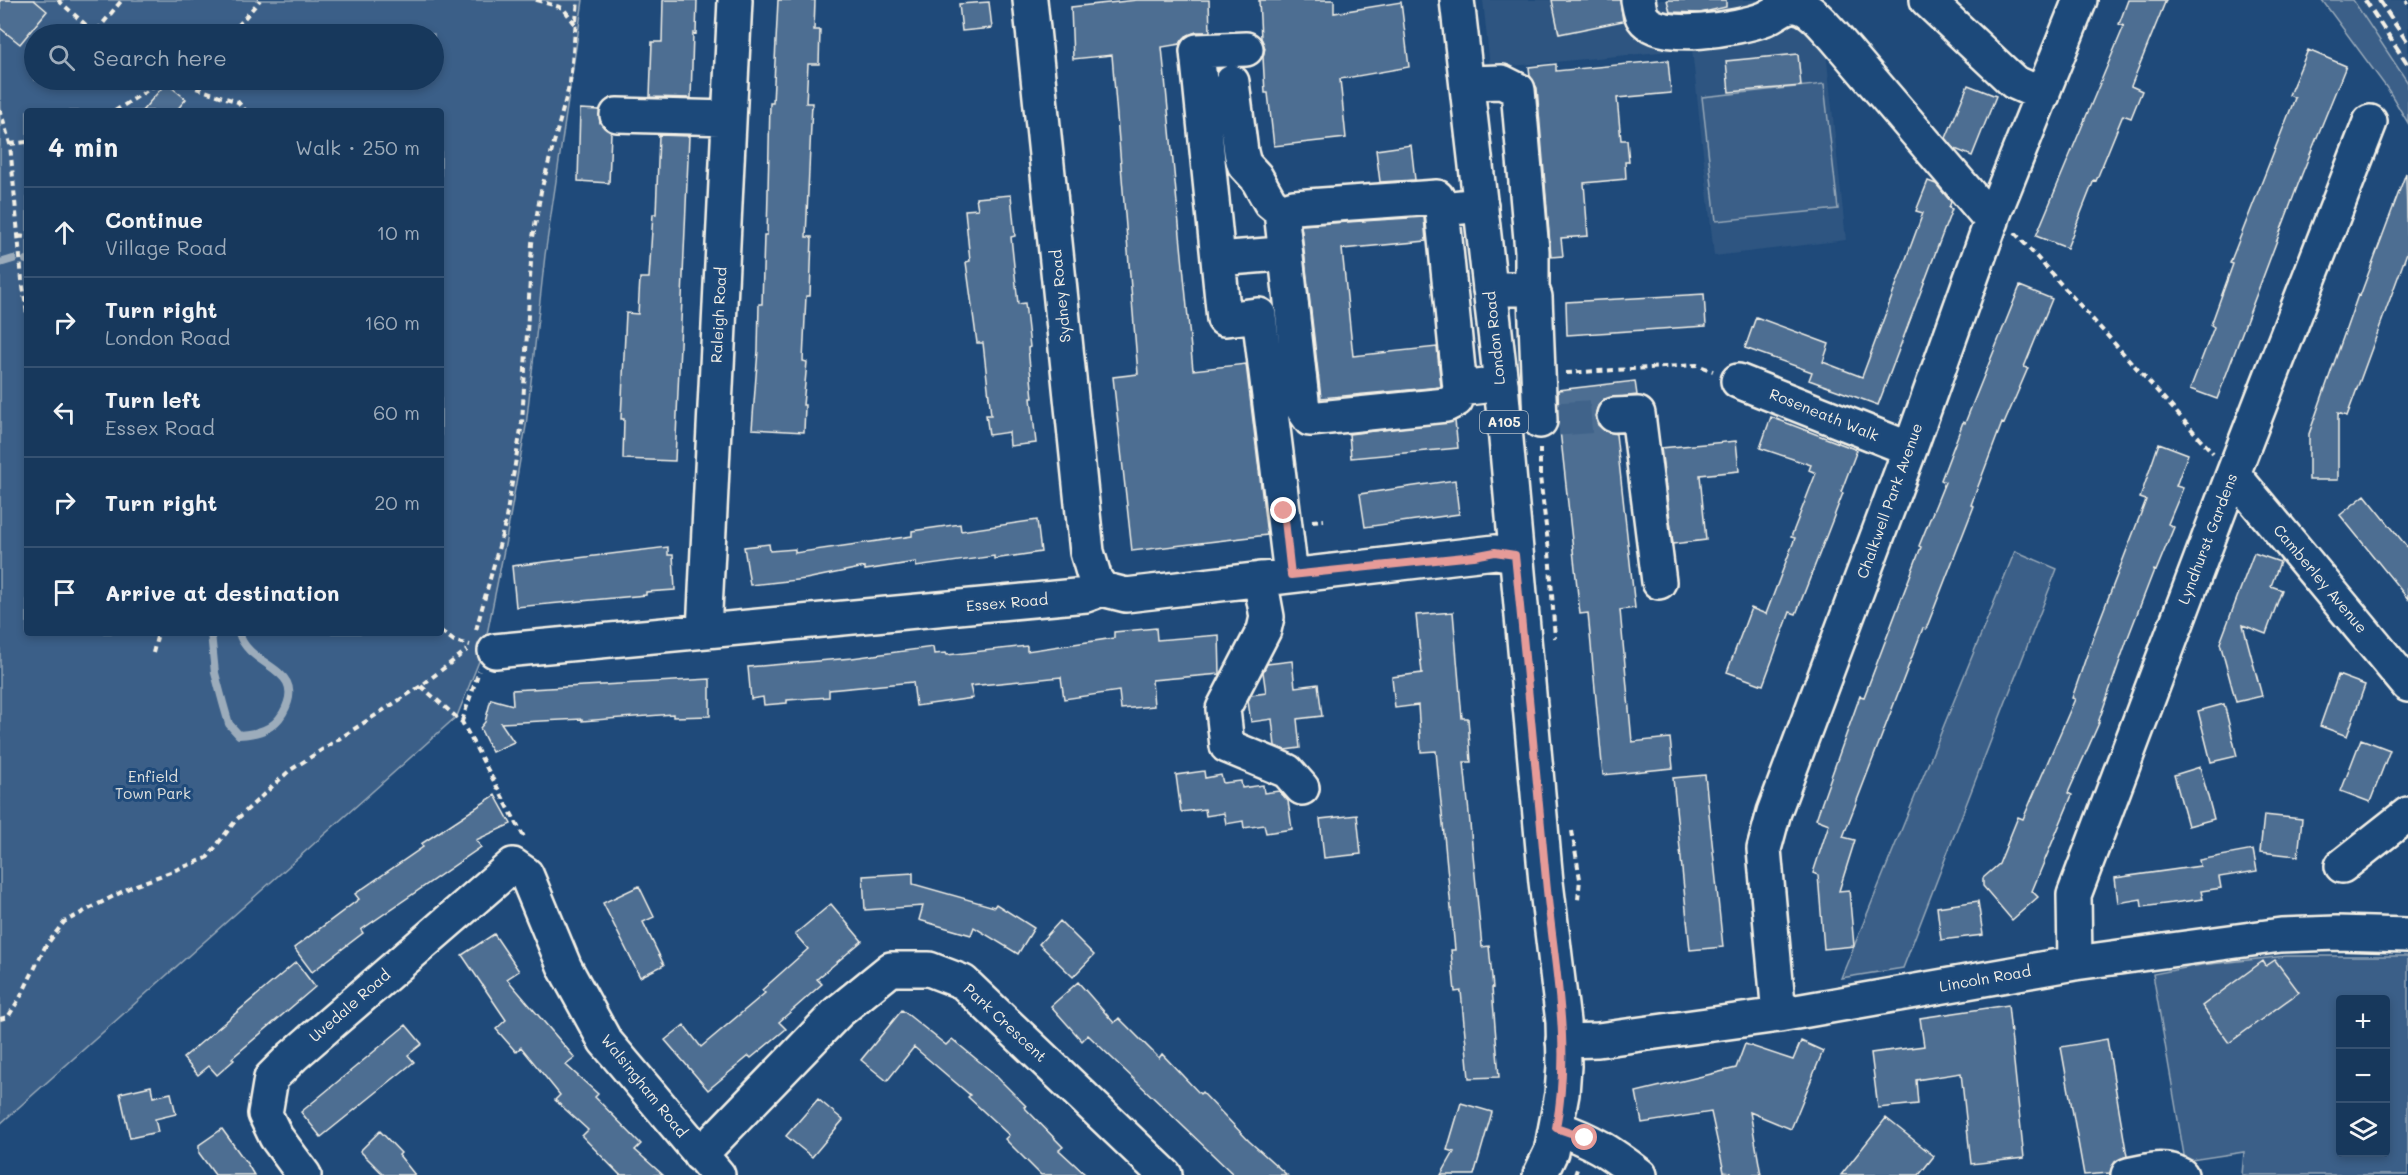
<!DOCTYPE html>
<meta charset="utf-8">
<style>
:root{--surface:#17385c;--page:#203f62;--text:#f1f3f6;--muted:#9eacbb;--line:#365272}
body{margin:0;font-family:Mali,sans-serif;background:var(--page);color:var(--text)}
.controls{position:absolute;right:18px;bottom:18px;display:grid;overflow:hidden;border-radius:6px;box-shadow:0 3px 9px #0003}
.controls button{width:54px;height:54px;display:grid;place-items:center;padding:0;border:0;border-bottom:2px solid var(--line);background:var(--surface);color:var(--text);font:30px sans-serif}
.stop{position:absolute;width:18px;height:18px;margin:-14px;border:4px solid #e69b98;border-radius:50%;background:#fff}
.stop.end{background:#e69b98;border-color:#fff;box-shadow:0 2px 6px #0008}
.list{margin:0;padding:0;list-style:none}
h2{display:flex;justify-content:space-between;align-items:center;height:78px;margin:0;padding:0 24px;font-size:26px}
h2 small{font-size:20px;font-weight:400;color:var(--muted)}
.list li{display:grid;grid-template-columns:39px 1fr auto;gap:18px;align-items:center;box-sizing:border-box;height:90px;padding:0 24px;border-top:2px solid var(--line)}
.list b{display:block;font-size:22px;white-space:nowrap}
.list p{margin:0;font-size:20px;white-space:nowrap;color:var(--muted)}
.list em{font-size:20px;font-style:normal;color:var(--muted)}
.icon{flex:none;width:33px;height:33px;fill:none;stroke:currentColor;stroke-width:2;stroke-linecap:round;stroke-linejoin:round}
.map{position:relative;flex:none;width:2408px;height:1175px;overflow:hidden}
.search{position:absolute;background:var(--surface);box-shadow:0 3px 9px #0003;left:24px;top:24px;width:420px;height:66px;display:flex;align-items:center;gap:15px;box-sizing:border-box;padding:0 21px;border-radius:33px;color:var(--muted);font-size:22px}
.panel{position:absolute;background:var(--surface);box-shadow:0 3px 9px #0003;left:24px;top:108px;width:420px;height:528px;border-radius:6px}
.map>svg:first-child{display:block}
.built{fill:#2d5581}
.green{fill:#3a5f88;stroke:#97a8b8;stroke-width:1.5;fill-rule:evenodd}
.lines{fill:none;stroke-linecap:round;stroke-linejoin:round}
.stream{stroke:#9cacbb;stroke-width:8}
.building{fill:#4d6e92;stroke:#f4f1e8;stroke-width:1.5}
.minor-tunnel{stroke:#3f638a;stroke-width:33;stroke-dasharray:33 16;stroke-linecap:butt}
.minor-casing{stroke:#f4f1e8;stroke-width:38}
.major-casing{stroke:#f4f1e8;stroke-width:38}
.path{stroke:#f4f1e8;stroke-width:4;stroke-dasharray:6 4.5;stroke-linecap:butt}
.minor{stroke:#1f4a7a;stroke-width:33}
.major{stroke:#1f4a7a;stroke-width:33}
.rail{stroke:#f4f1e8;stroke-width:4.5;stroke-dasharray:9 4.5;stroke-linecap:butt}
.route{stroke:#e69b98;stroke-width:8}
.labels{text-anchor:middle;stroke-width:6;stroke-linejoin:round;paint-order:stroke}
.shield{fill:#1f4a7a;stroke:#b4bfc7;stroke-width:1.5}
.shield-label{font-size:14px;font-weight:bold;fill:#f4f1e8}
.street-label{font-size:15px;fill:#f4f1e8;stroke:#1f4a7a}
.park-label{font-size:15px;fill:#e1e2de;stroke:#1f4a7a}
</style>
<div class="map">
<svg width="2408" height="1175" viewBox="0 0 2408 1175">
<rect width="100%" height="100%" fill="#1f4a7a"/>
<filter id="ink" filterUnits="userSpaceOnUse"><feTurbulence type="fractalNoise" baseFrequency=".0167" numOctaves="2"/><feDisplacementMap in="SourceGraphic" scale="12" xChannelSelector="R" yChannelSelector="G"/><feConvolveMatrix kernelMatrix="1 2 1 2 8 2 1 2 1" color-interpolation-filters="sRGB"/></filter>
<g filter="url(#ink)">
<path class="built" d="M 1483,0 L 1811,0 L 1822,14 L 1846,240 L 1714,256 L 1692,49 L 1490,68 Z
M 2353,0 L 2408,0 L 2408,83 L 2395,62 Z"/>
<path class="green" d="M 0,0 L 583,0 L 545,255 L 526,426 L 506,540 L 484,649 L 457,716 L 0,1124 ZM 34,34 L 434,34 L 434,80 L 34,80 ZM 27,111 L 441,111 L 441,633 L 27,633 Z
M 2322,0 L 2353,0 L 2408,83 L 2408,123 L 2389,91 Z
M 1824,84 L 1838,209 L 1716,221 L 1702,97 Z
M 2015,551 L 2057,569 L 1903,968 L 1841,978 Z
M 2286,956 L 2408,956 L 2408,1175 L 2242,1175 L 2244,1152 L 2185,1161 L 2153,974 L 2201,965 ZM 2340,1000 L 2386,1000 L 2386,1152 L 2340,1152 Z"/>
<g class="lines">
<path class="stream" d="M 26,260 L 27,260
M 0,263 L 13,259
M 211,633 L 215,673 L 223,703 L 229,724 L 239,735 C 257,734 273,730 283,713 C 309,667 249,669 239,633"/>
</g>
<path class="building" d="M 0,0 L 34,0 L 47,11 L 20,44 L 0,28 Z
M 663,0 L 697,0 L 696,34 L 693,33 L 691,98 L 650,97 L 652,42 L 662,42 Z
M 778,0 L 815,0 L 814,30 L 820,30 L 819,64 L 808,64 L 806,103 L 812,103 L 806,237 L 812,237 L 810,296 L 806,296 L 803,361 L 807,362 L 803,405 L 805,405 L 804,432 L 752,429 L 758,350 L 759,304 L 762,304 L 764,235 L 767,235 L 770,103 L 773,103 Z
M 1137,0 L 1209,0 L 1210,32 L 1196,32 L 1186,36 L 1180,44 L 1162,47 L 1193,370 L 1246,364 L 1267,535 L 1132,551 L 1113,377 L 1138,374 L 1112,55 L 1073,59 L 1071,7 Z
M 1259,0 L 1334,0 L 1334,13 L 1401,2 L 1409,67 L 1340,79 L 1346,138 L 1274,146 L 1268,93 L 1265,93 L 1263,57 L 1265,48 L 1261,38 Z
M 1552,0 L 1620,0 L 1623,21 L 1559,34 Z
M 1667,0 L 1726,0 L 1726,7 L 1700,13 L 1670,12 Z
M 2128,0 L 2166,0 L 2131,86 L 2142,91 L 2131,118 L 2123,115 L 2096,181 L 2094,180 L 2067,248 L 2036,236 L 2124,26 L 2119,24 Z
M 989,2 L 992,28 L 962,31 L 959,4 Z
M 2308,50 L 2346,66 L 2302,174 L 2217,399 L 2190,389 L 2214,327 L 2211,325 L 2233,264 L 2230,263 L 2295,98 L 2289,95 Z
M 1798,54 L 1801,86 L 1729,92 L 1726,61 Z
M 1668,60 L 1671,93 L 1617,98 L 1621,140 L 1627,140 L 1629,162 L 1625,162 L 1626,179 L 1584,183 L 1588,236 L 1561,238 L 1563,256 L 1551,257 L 1537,88 L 1530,76 L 1529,67 L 1556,64 L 1556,71 Z
M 166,83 L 186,99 L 176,111 L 142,111 Z
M 1968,85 L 1996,96 L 1972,156 L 1955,149 L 1946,138 Z
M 580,109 L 600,110 L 600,123 L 611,132 L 609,183 L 578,181 Z
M 659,135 L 689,136 L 675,461 L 623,459 L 624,419 L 621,419 L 626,313 L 638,314 L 640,278 L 649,278 L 653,214 L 656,214 Z
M 1411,145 L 1415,180 L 1380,182 L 1376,150 Z
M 2406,173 L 2408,250 L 2347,416 L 2338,413 L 2338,480 L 2309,480 L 2309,434 L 2358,295 L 2360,296 Z
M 1928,181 L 1936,184 L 1951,202 L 1949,208 L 1952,209 L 1878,405 L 1809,380 L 1812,372 L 1745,348 L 1756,317 L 1829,344 L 1823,362 L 1862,377 L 1923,213 L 1916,211 Z
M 1011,195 L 1015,236 L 1011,237 L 1018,304 L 1025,303 L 1030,347 L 1028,348 L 1033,398 L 1031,398 L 1036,443 L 1010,446 L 1009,432 L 989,435 L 986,415 L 991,415 L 983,343 L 977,343 L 966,262 L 970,261 L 965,210 L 978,209 L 976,198 Z
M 1424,217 L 1426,241 L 1342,249 L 1353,356 L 1437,347 L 1441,387 L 1321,398 L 1301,225 Z
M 2020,286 L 2052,299 L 2024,367 L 2028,368 L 2004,424 L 2002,423 L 1971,505 L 1974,506 L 1926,629 L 1923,628 L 1843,837 L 1855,840 L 1839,891 L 1849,890 L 1854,946 L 1824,949 L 1818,875 L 1813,873 L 1829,824 L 1816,819 L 1860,696 L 1864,697 L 1921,547 L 1919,546 L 1945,482 L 1941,480 L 1963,422 L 1965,423 Z
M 1704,294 L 1706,326 L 1567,335 L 1566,302 Z
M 1635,381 L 1637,395 L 1604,399 L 1598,406 L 1595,416 L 1598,425 L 1605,431 L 1616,434 L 1635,608 L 1620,610 L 1632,742 L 1670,738 L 1673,768 L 1603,775 L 1588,613 L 1580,614 L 1559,421 L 1558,390 Z
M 1771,417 L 1857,450 L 1841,492 L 1843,493 L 1796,614 L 1790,612 L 1763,685 L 1727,672 L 1751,608 L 1766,614 L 1795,538 L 1791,537 L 1816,473 L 1809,470 L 1811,465 L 1760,448 Z
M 1455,421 L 1458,448 L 1351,458 L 1349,434 Z
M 1736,441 L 1739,471 L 1700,475 L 1706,540 L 1673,544 L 1661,448 Z
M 2159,443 L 2188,454 L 2176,486 L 2183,488 L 2168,524 L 2174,527 L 2156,571 L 2154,570 L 2127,640 L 2098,723 L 2099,723 L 2068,793 L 2072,795 L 2032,891 L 2038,897 L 2012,920 L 1983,886 L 1983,878 L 1999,864 L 2018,817 L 2023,819 L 2075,699 L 2072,698 L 2092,640 L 2146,500 L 2140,498 Z
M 1455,480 L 1459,514 L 1365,527 L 1360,494 Z
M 2365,495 L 2408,548 L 2408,599 L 2340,515 Z
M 1037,520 L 1041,552 L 994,559 L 994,556 L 916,567 L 916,562 L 865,570 L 865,567 L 806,579 L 750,585 L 744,547 L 769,544 L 770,551 L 795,549 L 795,553 L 912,536 L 912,531 L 960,524 L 961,531 Z
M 668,547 L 668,555 L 673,555 L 675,590 L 646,592 L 646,595 L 516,607 L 512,566 Z
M 2254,553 L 2280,562 L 2271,586 L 2282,590 L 2266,634 L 2243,625 L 2262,696 L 2236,702 L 2220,643 Z
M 1453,612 L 1462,718 L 1468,718 L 1471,762 L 1464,762 L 1482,947 L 1489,946 L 1493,988 L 1492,988 L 1499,1077 L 1469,1078 L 1461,991 L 1455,992 L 1451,950 L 1455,950 L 1436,751 L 1421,752 L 1418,705 L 1395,708 L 1392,677 L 1422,673 L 1416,615 Z
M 1156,628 L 1157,640 L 1219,635 L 1220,674 L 1152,680 L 1154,706 L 1121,709 L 1119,691 L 1064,699 L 1061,677 L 970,686 L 973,698 L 916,706 L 913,682 L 829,690 L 829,697 L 787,700 L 787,703 L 764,705 L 763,697 L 751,699 L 748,667 L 852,658 L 933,647 L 934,654 L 946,653 L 947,655 L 1027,646 L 1027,651 L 1114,638 L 1114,632 Z
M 1292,661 L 1295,687 L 1318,684 L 1322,716 L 1297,719 L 1300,748 L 1285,750 L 1275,746 L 1272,719 L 1251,722 L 1248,701 L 1251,695 L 1266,693 L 1263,672 L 1267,664 Z
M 2338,675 L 2365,685 L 2347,736 L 2320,726 Z
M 710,679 L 710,716 L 673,717 L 673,714 L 582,721 L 582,719 L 501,723 L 514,742 L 492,752 L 480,728 L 485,722 L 491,699 L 513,705 L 512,690 Z
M 2224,704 L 2237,756 L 2211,762 L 2198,711 Z
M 2361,739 L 2390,750 L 2370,802 L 2341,791 Z
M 2200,767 L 2214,819 L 2188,826 L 2174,775 Z
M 1204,771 L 1205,778 L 1221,775 L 1223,783 L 1241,781 L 1242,788 L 1263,785 L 1264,793 L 1279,791 L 1288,801 L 1292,829 L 1266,833 L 1264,825 L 1244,828 L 1243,821 L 1226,824 L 1224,813 L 1206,816 L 1205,809 L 1181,812 L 1176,775 Z
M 1705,775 L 1723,947 L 1690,950 L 1673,778 Z
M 495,795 L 511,824 L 476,840 L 481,847 L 361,930 L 363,933 L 312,972 L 294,948 L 359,899 L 355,894 L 423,847 L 421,844 Z
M 1357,815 L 1361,854 L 1324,858 L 1320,819 Z
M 2264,815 L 2302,819 L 2298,856 L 2260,852 Z
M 2253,850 L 2257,871 L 2219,877 L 2221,888 L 2201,891 L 2203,899 L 2142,907 L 2141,899 L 2118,903 L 2115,878 L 2200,866 L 2199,860 Z
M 913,873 L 913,884 L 994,907 L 996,904 L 1034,928 L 1018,954 L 974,927 L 971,935 L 919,920 L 923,906 L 865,910 L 863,876 Z
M 639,886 L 654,917 L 643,922 L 664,965 L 640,977 L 603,903 Z
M 1978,901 L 1983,935 L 1941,940 L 1937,907 Z
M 831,904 L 862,941 L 817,979 L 822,984 L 779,1022 L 786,1029 L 751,1058 L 749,1056 L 708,1090 L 665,1040 L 684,1025 L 701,1047 L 765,993 L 762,990 L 808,949 L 795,934 Z
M 1060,921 L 1094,955 L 1073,977 L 1039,944 Z
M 494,934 L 519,971 L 507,979 L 575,1058 L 566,1065 L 598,1094 L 595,1097 L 641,1144 L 635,1150 L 663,1175 L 620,1175 L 582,1136 L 588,1130 L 555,1100 L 560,1095 L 521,1047 L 516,1052 L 496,1029 L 506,1020 L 462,955 Z
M 2275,960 L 2299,992 L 2229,1043 L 2202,1006 L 2263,961 L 2266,966 Z
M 296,962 L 315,987 L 232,1058 L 234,1060 L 217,1075 L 209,1066 L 198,1075 L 183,1058 Z
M 1078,982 L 1114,1023 L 1119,1018 L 1159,1058 L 1162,1054 L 1200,1094 L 1202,1092 L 1249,1141 L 1287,1175 L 1234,1175 L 1088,1035 L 1082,1041 L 1051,1006 Z
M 2008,1005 L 2024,1158 L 1971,1164 L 1961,1073 L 1916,1080 L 1918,1104 L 1878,1108 L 1871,1053 L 1924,1046 L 1920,1018 Z
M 902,1010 L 946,1045 L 952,1039 L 992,1072 L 1026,1106 L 1024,1107 L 1063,1147 L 1059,1150 L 1086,1175 L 1041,1175 L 1005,1139 L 1009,1135 L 968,1097 L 970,1095 L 914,1047 L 887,1081 L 861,1060 Z
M 406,1025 L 422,1044 L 408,1055 L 414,1062 L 321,1137 L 301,1112 Z
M 2107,1039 L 2127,1156 L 2115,1162 L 2110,1173 L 2084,1175 L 2061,1047 Z
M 1801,1041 L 1823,1051 L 1791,1129 L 1750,1112 L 1761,1175 L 1732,1175 L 1731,1173 L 1724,1172 L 1711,1112 L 1642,1123 L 1636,1092 L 1736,1068 L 1745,1044 L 1793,1060 Z
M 151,1086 L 153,1097 L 171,1093 L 176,1114 L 155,1119 L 158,1132 L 130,1138 L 120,1093 Z
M 818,1099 L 843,1120 L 812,1157 L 786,1136 Z
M 1461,1103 L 1492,1112 L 1474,1175 L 1441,1175 L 1454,1152 L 1447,1150 Z
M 1886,1118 L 1934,1156 L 1919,1175 L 1841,1175 Z
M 222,1129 L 248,1165 L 254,1175 L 215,1175 L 199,1153 L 199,1145 Z
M 380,1131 L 401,1153 L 399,1155 L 415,1175 L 384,1175 L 360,1151 Z"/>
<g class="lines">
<path class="minor-tunnel" d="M 1558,419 L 1614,415"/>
<defs>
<path id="minor" d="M 1030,0 L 1087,552 L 1095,579 L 1102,589
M 1638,0 C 1639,5 1640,14 1643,18 C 1660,43 1740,28 1764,19 C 1772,16 1781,8 1790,6 C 1809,4 1822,24 1834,36 L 1992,221
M 1927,0 L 2014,82 L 2043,95
M 1246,49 L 1197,51 L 1224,319 L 1259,315 L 1291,575
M 1232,82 L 1241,152 L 1244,164 L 1256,177 L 1270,202 L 1281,211
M 1467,83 L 1502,82 L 1518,90 L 1532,251 L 1532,289
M 617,115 L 729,118
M 1481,205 L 1442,209 L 1437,197 L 1294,207 L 1281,211 L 1303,409 L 1310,419 L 1446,405 L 1456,400 L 1460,389 L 1501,384
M 1442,209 L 1460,389
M 1218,259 L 1267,255
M 1490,289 L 1532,289 L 1535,297 L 1540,421
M 1738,381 L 1910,449
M 1614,415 L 1638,414 L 1659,582
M 2233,474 L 2408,685
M 1260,579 L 1267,617 L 1264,630 L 1223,709 L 1227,746 L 1287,771 L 1302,788
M 704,631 L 735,0
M 495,651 L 1086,595 L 1102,589 L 1126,595 L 1495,552 L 1515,555
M 2342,866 L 2408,814
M 2075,963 L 2074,895 L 2233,474 L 2370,122
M 1779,1015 L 1764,849 L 1774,812 L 1910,449 L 1995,211 L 2080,0
M 1563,1041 L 1598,1040 L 1779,1015 L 2075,963 L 2281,935 L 2337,933 L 2408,935
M 1556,1128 C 1592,1140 1610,1152 1640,1175
M 700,1155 L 838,1012 L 891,969 L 929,969 L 963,982 L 1165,1175
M 304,1175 L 276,1137 L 265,1114 L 271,1078 L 293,1056 L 513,865 L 526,874 L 565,968 L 605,1041 L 718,1175
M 2128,1175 C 2145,1171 2165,1165 2181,1175"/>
<path id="major" d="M 1457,0 L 1501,384 L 1546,882 L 1563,1022 L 1564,1066 L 1562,1094 L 1551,1152 L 1540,1175"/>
</defs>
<use href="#minor" class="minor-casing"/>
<use href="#major" class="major-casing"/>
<path class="path" d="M 58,0 L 95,33 L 122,0
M 536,0 L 563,8 L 575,24
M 2406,0 L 2408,3
M 231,34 L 260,0
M 142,80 L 145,82 L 148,80
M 194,80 L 193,87 L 238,102 L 246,111
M 0,109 L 10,144 L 22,280 L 27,314
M 115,111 L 162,81 L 174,80
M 10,144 L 27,142
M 2015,233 L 2213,453
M 18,236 L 27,237
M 1566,373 L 1697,365 L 1713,371
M 1540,448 L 1540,477 L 1549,551 L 1555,638
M 1312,521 L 1324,520
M 476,630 L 505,524 L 522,423 L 532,243 L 541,191 L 570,83 L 578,0
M 441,631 L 454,641 L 470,645
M 153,653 L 158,633
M 421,686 L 462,722 L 524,837 L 523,840
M 462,721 L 479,671
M 1572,831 L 1580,879 L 1578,900
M 0,1019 L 8,1017 L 21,996 L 45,947 L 64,922 L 131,887 L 207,858 L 236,820 L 289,771 L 421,686 L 467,650
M 1575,1175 L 1578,1166"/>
<use href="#minor" class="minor"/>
<use href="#major" class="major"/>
<path class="rail" d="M 2365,0 L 2408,65
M 2379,0 L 2408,43"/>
</g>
</g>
<g class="lines" filter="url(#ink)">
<path class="route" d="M 1284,511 L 1291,575 L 1474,556 L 1495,552 L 1515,555 C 1526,663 1536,772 1546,880 C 1554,966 1572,1042 1556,1128 L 1585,1138"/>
</g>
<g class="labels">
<rect class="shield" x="1480" y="411" width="48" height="22" rx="4.5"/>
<g class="shield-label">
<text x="1504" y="427">A105</text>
</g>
<g class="street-label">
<text transform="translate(1061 296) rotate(-96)" y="5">Sydney Road</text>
<text transform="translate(719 315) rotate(-87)" y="5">Raleigh Road</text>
<text transform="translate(1495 338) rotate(-96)" y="5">London Road</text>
<text transform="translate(1824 415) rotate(22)" y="5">Roseneath Walk</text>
<text transform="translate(1890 501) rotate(-70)" y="5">Chalkwell Park Avenue</text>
<text transform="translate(2208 539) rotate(-69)" y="5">Lyndhurst Gardens</text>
<text transform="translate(2320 579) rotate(50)" y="5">Camberley Avenue</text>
<text transform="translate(1007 603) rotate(-5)" y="5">Essex Road</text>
<text transform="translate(1985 979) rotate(-10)" y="5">Lincoln Road</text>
<text transform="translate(350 1006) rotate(-41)" y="5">Uvedale Road</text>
<text transform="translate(1005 1023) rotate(43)" y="5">Park Crescent</text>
<text transform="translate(644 1086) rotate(51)" y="5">Walsingham Road</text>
</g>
<g class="park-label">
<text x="153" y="782">Enfield<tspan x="153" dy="17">Town Park</tspan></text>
</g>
</g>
</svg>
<div class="controls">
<button>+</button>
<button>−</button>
<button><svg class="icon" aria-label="layers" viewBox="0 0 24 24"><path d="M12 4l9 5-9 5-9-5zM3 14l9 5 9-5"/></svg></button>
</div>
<div class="stop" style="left:1585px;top:1138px"></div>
<div class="stop end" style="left:1284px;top:511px"></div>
<div class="search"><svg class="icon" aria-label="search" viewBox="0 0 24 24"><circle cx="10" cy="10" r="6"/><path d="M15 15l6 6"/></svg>Search here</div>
<section class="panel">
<h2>4 min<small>Walk · 250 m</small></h2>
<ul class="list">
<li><svg class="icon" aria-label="ahead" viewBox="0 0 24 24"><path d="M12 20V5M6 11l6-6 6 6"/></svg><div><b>Continue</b><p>Village Road</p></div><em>10 m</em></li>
<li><svg class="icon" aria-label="right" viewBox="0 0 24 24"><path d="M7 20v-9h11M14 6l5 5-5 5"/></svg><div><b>Turn right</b><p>London Road</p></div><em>160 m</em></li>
<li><svg class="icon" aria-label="left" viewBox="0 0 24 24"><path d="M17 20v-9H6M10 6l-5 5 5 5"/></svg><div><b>Turn left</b><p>Essex Road</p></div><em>60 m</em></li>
<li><svg class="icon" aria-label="right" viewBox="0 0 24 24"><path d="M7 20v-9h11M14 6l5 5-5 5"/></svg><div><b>Turn right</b></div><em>20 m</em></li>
<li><svg class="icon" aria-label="arrive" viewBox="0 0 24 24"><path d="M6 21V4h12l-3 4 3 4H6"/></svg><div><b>Arrive at destination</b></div></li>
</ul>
</section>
</div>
